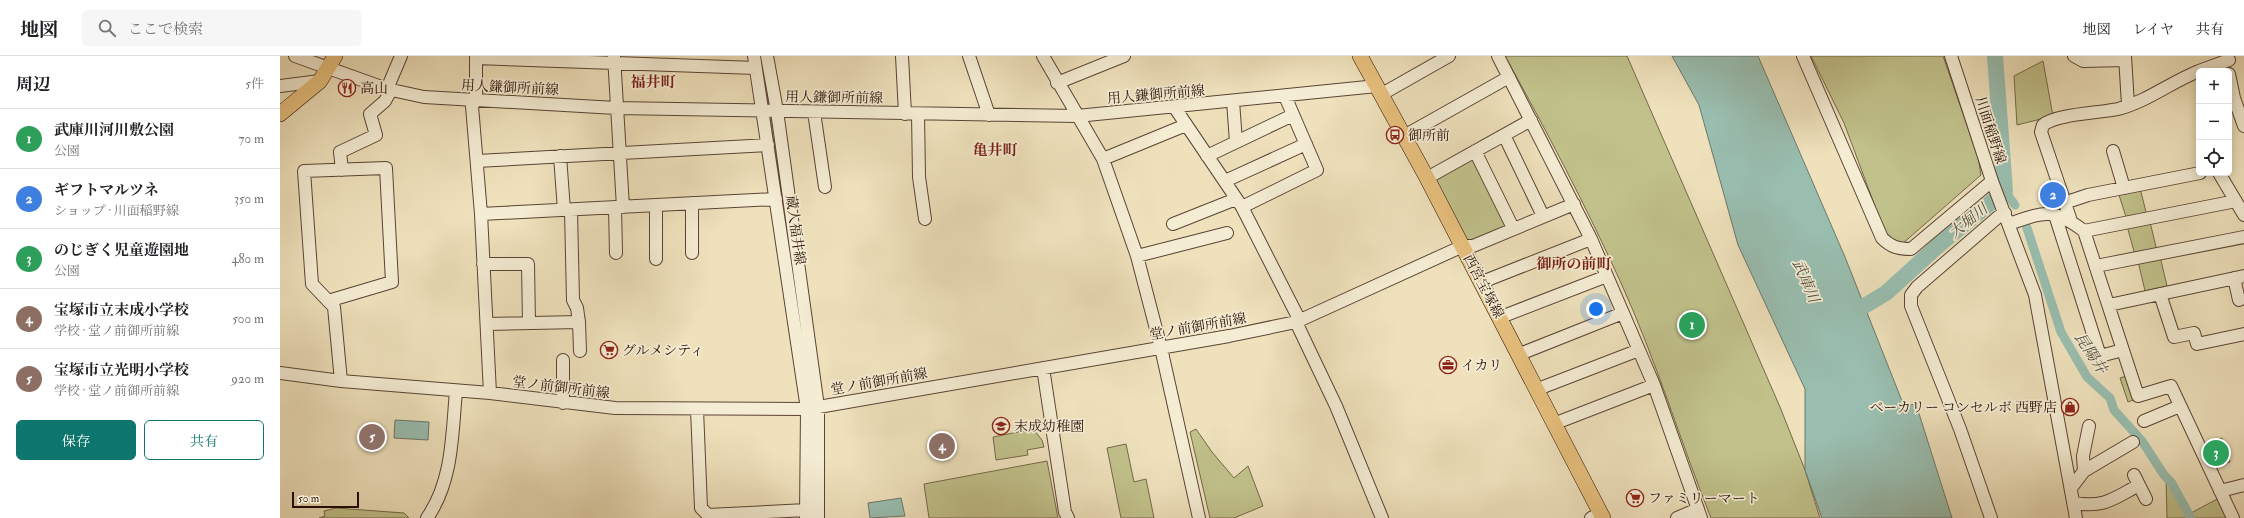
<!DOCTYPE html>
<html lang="ja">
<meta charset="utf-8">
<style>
:root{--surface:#fff;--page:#f6f6f6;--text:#202124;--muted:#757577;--line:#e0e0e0;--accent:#0f766e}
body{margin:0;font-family:"IM FELL Double Pica","Noto Serif JP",serif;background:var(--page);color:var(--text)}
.controls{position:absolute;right:12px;top:12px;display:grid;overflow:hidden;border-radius:6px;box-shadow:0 2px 10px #0003}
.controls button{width:36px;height:36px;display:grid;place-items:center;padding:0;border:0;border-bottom:1px solid var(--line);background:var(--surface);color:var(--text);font:20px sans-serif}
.scale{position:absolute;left:12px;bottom:10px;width:67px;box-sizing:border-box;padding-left:4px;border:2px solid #291007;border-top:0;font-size:11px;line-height:14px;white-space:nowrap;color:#291007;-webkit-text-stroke:3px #f4ecd3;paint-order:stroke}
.you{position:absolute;left:1316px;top:253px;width:14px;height:14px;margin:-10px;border:3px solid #fff;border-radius:50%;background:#1a73e8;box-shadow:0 0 0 6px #1a73e833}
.badge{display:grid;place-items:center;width:26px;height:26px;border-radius:50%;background:var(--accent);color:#fff;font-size:13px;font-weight:700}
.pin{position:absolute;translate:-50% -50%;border:2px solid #fff;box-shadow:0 1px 4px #0006}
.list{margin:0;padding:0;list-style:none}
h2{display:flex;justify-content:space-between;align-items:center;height:52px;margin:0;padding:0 16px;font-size:17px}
h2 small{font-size:13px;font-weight:400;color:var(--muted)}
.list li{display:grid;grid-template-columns:26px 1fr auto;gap:12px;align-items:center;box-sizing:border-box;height:60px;padding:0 16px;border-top:1px solid var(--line)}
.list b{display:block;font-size:15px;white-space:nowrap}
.list p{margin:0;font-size:13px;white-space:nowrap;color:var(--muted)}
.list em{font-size:13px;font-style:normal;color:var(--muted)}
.actions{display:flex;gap:8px;padding:12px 16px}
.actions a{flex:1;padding:9px 0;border:1px solid var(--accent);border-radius:6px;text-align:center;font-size:14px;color:var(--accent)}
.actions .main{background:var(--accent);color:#fff}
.icon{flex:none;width:22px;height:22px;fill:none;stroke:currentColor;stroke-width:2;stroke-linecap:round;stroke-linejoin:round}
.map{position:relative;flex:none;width:1964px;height:462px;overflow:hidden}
header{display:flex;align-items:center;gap:24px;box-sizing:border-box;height:56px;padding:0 20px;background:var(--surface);border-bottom:1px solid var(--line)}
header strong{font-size:19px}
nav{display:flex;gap:22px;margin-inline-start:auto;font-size:14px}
.search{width:280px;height:36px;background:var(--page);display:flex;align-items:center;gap:10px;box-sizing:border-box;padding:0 14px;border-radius:6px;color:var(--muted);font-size:15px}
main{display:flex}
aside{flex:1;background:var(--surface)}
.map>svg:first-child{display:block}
.green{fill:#c1c18b;stroke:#756849}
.water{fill:#99beb0;stroke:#6c786c}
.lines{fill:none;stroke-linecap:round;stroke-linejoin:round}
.stream{stroke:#6c786c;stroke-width:2.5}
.canal{stroke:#99beb0;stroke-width:9}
.river{stroke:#99beb0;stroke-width:16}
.minor-casing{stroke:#5a4434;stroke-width:14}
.major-casing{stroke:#291007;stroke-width:16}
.minor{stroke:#f4ecd3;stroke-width:12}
.major{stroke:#e7c07e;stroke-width:15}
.labels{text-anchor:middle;stroke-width:3.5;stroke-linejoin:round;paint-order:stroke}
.street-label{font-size:14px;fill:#291007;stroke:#f4ecd3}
.poi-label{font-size:14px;fill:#291007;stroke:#f4ecd3;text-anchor:start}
.neighbourhood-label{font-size:15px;font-weight:bold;fill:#7a1f14;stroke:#f4ecd3}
.water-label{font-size:15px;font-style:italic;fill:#504d42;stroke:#f4ecd3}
</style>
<header>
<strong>地図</strong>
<div class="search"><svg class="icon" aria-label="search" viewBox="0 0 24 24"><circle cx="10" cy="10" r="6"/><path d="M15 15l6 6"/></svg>ここで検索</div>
<nav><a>地図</a><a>レイヤ</a><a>共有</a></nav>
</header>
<main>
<aside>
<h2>周辺<small>5件</small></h2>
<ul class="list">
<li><span class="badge" style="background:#2e9e5b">1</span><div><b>武庫川河川敷公園</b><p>公園</p></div><em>70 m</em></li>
<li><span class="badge" style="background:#3f7fe0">2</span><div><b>ギフトマルツネ</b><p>ショップ · 川面稲野線</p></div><em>350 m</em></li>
<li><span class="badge" style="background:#2e9e5b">3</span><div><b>のじぎく児童遊園地</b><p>公園</p></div><em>480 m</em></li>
<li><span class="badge" style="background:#8d6e63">4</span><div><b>宝塚市立末成小学校</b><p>学校 · 堂ノ前御所前線</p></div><em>500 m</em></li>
<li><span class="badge" style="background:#8d6e63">5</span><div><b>宝塚市立光明小学校</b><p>学校 · 堂ノ前御所前線</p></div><em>920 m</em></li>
</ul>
<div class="actions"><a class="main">保存</a><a>共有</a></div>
</aside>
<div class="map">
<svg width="1964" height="462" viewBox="0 0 1964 462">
<rect width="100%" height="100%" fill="#eee1bc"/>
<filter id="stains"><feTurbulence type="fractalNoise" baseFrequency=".005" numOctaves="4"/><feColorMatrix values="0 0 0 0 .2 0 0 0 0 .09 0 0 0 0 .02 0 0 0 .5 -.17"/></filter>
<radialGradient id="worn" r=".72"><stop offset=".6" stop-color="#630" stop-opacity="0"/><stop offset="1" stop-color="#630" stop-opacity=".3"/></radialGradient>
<path class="green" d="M 1225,0 L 1347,0 L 1500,351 L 1525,414 L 1540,462 L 1431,462 C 1400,384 1376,304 1341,227 C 1306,150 1266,74 1225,0 Z
M 1531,0 L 1663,0 L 1698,101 L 1701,119 L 1621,189 L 1605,177 L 1564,67 Z
M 1763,5 L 1773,60 L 1737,69 L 1734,20 Z
M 1194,101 L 1228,170 L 1189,187 L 1154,122 Z
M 1860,132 L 1867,160 L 1847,164 L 1838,136 Z
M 1870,166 L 1877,195 L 1855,199 L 1847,170 Z
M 1880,200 L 1887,230 L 1865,235 L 1858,205 Z
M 1850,319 L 1858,342 L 1848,346 L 1840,322 Z
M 753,373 L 762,384 L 764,391 L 747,394 L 748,399 L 716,404 L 713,381 Z
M 916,373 L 932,396 L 954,422 L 968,410 L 983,450 L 954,462 L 930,462 L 910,376 Z
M 1942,382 L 1950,406 L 1931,411 L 1923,388 Z
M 846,388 L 854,426 L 866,423 L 874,462 L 841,462 L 827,392 Z
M 767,405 L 778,462 L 649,462 L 644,428 Z
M 1886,421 L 1891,426 L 1910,462 L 1887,462 Z
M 1941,441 L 1951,462 L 1913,462 L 1911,457 Z
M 56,452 L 124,457 L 129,462 L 39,462 L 45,460 L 44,455 Z"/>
<path class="water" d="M 1392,0 L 1478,0 L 1565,201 L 1624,350 L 1636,348 L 1672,462 L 1542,462 L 1525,414 L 1525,333 L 1458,189 L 1419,49 Z
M 115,364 L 149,366 L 148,384 L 114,382 Z
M 621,442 L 625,460 L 590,462 L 588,447 Z"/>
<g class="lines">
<path class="stream" d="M 481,0 L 488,50
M 490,64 L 501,143"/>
<path class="canal" d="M 1725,135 L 1735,149
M 1746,169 L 1781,276 L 1807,321 L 1830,342 L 1834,354 L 1862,385 L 1884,419 L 1891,426 L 1911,462"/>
<path class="river" d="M 1566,261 L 1606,237 L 1661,187 L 1725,135 L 1715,0"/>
<defs>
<path id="minor" d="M 15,0 L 107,33 L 144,41 L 336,52 L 797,60 L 1097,30
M 196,0 L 196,44 L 192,50 L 201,158 L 210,337
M 334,0 L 343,151
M 474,0 L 527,353 L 526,462
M 487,0 L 497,55 L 538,351 L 538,462
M 622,0 L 625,58
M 689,0 L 709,59
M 763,0 L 823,103 L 857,200 L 881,292 L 919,462
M 1218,0 L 1311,183 L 1374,329 L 1421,462
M 1523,0 L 1602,182 C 1611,191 1618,193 1631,193 L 1712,125
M 1671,0 L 1712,125 L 1755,239 L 1796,462
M 1794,0 L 1803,5 L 1845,4
M 1845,0 L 1848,49
M 196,2 L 476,12
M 1919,15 L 1949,4
M 1949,18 L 1954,42 L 1964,70
M 777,27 L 844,0
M 0,30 L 40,25
M 107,33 L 121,0
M 1102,38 L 1169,0
M 953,45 L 956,86
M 895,52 L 962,151 L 1020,265
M 534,56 L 545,131
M 638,58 L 639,121 L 645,163
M 1224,79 L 1263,160
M 1124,80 L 1229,21
M 1195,95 L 1233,172
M 1833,95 L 1844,132
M 280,100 L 284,154
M 927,100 L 1013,59
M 823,103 L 906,69
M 197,105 L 488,89
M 62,114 L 60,96 L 96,79 L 90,58 L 105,45 L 111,34
M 1939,117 L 1964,159
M 1147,122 L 1251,64
M 945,125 L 1026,88
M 1784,147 L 1808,139 L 1920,117
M 335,151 L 336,197
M 962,151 L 1037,114 L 1005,40
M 201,158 L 496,143
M 1775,159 L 1820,300 L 1843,294
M 1791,165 L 1761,76 L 1763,69 C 1776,58 1819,57 1838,53 C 1868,45 1891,26 1919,15
M 893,168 L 956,143
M 1729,168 C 1764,156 1772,151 1804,175 L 1858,340 L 1891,330 L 1953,462
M 1804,175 L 1956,145
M 412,197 L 412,147
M 857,200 L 947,177
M 376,203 L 376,149
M 203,208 L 248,208 L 249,267
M 1816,210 L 1964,181
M 1954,222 L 1959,244 L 1961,243
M 1202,226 L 1311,183
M 1880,238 L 1894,281 L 1914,277 L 1917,288 L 1964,278
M 48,245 L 112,226 L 106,112 L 24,115 L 32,228 L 54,251 L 61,325
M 1829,249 L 1964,220
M 1221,261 L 1327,220
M 299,266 L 300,295
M 1016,266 L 1056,350 L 1102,462
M 207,268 L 299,266 L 297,252 L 293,244 L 291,154
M 1240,298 L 1343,257
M 283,304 L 283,347
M 763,312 L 785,456 L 788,462
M 0,317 L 61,325 L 210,337 L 335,352 L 527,353 L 949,280 L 1016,266 L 1183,190 L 1193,190 L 1294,148
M 1258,333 L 1359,294
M 417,353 L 421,452 L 428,459 L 526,454
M 1864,365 L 1900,350
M 1276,367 L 1374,329
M 1804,415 L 1803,400 L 1809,370
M 1854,419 L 1866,443
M 1791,432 L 1804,415 L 1853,386
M 1940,435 L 1964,429
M 1794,447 C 1824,452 1833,443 1859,429
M 147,462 C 173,425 172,378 176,335
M 1311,462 L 1321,457
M 1397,462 L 1418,453
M 1711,462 L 1680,373 L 1631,250 L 1631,239 L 1637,231 L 1718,161 L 1725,157"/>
<path id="major" d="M 1080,0 L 1147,122 L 1323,462
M 0,58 L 40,25 L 55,0"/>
</defs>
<use href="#minor" class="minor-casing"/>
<use href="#major" class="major-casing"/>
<use href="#minor" class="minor"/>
<use href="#major" class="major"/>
</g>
<defs>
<symbol id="restaurant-ring" viewBox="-11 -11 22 22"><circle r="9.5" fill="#f4ecd3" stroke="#8f2418" stroke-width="1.5"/><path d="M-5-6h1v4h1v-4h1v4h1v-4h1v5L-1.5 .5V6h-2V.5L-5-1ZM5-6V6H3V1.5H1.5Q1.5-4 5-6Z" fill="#8f2418"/></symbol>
<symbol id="bus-ring" viewBox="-11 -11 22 22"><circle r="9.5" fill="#f4ecd3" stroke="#8f2418" stroke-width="1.5"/><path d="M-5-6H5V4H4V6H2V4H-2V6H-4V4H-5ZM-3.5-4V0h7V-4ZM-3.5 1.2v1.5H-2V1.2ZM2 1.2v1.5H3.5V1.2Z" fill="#8f2418"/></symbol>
<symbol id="supermarket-ring" viewBox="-11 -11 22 22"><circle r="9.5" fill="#f4ecd3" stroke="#8f2418" stroke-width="1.5"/><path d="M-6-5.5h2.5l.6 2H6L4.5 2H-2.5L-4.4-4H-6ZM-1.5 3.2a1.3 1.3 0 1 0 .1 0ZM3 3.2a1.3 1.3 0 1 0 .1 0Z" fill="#8f2418"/></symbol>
<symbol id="office-ring" viewBox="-11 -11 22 22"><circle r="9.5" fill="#f4ecd3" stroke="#8f2418" stroke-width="1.5"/><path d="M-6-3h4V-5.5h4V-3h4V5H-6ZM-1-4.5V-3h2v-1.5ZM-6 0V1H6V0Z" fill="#8f2418"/></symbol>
<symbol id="shop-ring" viewBox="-11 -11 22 22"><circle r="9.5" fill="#f4ecd3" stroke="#8f2418" stroke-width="1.5"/><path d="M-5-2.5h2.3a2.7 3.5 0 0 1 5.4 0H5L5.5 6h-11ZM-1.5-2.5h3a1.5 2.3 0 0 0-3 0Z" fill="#8f2418"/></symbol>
<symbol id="school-ring" viewBox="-11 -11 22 22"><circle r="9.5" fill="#f4ecd3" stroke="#8f2418" stroke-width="1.5"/><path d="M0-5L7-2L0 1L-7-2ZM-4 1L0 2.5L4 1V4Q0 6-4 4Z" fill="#8f2418"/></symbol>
</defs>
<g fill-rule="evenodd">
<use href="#restaurant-ring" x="57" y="22" width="20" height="20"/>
<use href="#bus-ring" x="1105" y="69" width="20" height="20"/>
<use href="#supermarket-ring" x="319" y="284" width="20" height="20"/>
<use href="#office-ring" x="1158" y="299" width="20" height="20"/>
<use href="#shop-ring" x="1780" y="341" width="20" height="20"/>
<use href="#school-ring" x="711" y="360" width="20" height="20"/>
<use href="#supermarket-ring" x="1345" y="432" width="20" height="20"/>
</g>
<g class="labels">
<g class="street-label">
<text transform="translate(230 31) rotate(3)" y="5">用人鎌御所前線</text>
<text transform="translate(876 38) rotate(-5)" y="5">用人鎌御所前線</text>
<text transform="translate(554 41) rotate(1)" y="5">用人鎌御所前線</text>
<text transform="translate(1711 74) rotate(72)" y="5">川面稲野線</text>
<text transform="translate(516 174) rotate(82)" y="5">蔵人福井線</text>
<text transform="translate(1204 230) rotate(62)" y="5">西宮宝塚線</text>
<text transform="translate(918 270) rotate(-10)" y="5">堂ノ前御所前線</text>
<text transform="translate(599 325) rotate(-10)" y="5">堂ノ前御所前線</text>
<text transform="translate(281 331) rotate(7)" y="5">堂ノ前御所前線</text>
</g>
<g class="poi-label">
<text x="80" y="37">高山</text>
<text x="1128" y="84">御所前</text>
<text x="342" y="299">グルメシティ</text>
<text x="1181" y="314">イカリ</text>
<text x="1777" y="356" text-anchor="end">ベーカリー コンセルボ 西野店</text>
<text x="734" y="375">末成幼稚園</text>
<text x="1368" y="447">ファミリーマート</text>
</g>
<g class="neighbourhood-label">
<text x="373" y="31">福井町</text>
<text x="715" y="99">亀井町</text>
<text x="1294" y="213">御所の前町</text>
</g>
<g class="water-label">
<text transform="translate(1688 165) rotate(-39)" y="5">大堀川</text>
<text transform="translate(1526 225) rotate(67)" y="5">武庫川</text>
<text transform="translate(1811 297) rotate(57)" y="5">昆陽井</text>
</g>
</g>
<rect width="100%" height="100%" filter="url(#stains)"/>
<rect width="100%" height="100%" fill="url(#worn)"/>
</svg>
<div class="controls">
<button>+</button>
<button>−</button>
<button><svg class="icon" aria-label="locate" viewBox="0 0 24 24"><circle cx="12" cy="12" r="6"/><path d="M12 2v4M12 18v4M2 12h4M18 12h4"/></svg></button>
</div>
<div class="scale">50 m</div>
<div class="you"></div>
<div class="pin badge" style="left:1412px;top:269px;background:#2e9e5b">1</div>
<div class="pin badge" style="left:1773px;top:139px;background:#3f7fe0">2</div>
<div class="pin badge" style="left:1936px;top:397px;background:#2e9e5b">3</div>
<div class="pin badge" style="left:662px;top:390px;background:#8d6e63">4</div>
<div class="pin badge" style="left:92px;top:381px;background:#8d6e63">5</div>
</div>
</main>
